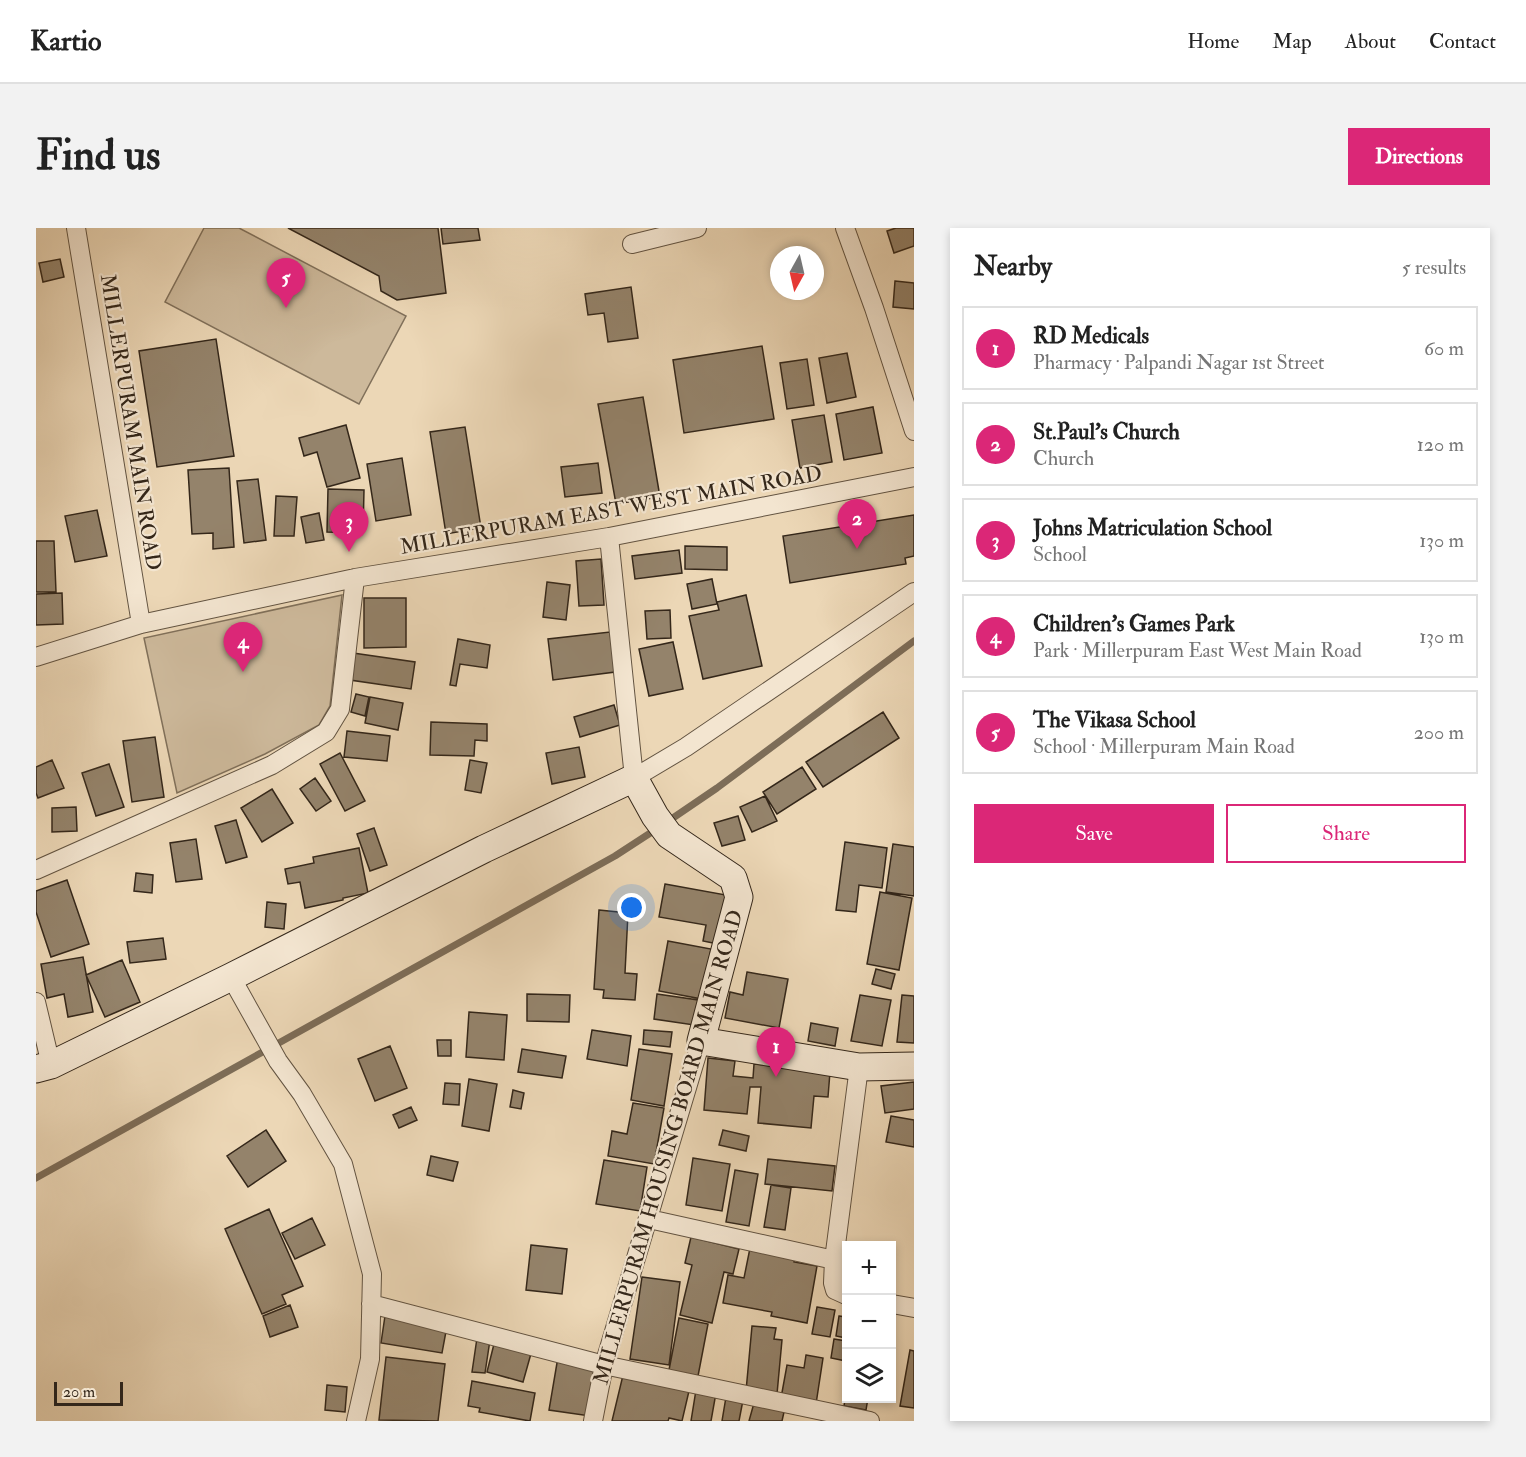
<!DOCTYPE html>
<meta charset="utf-8">
<style>
:root{--surface:#fff;--page:#f2f2f2;--text:#222;--muted:#767676;--line:#e0e0e0;--accent:#db2777}
body{margin:0;font-family:"IM FELL Double Pica",serif;background:var(--page);color:var(--text)}
.controls{position:absolute;right:18px;bottom:18px;display:grid;overflow:hidden;border-radius:0px;box-shadow:0 3px 9px #0003}
.controls button{width:54px;height:54px;display:grid;place-items:center;padding:0;border:0;border-bottom:2px solid var(--line);background:var(--surface);color:var(--text);font:30px sans-serif}
.compass{position:absolute;left:734px;top:18px;width:54px;height:54px;border-radius:50%;background:var(--surface);box-shadow:0 3px 9px #0003;rotate:188deg}
.scale{position:absolute;left:18px;bottom:15px;width:69px;box-sizing:border-box;padding-left:6px;border:3px solid #34271a;border-top:0;font-size:16px;line-height:21px;white-space:nowrap;color:#34271a;-webkit-text-stroke:4px #f3e5d0;paint-order:stroke}
.you{position:absolute;left:596px;top:680px;width:21px;height:21px;margin:-15px;border:4px solid #fff;border-radius:50%;background:#1a73e8;box-shadow:0 0 0 9px #1a73e833}
.badge{display:grid;place-items:center;width:39px;height:39px;border-radius:50%;background:var(--accent);color:#fff;font-size:20px;font-weight:700}
.pin{position:absolute;translate:-50% -50px;filter:drop-shadow(0 2px 3px #0008)}
.pin::after{content:'';position:absolute;top:32px;width:21px;height:18px;background:inherit;clip-path:polygon(0 0,100% 0,50% 100%)}
.list{margin:0;padding:0;list-style:none}
h2{display:flex;justify-content:space-between;align-items:center;height:78px;margin:0;padding:0 24px;font-size:26px}
h2 small{font-size:20px;font-weight:400;color:var(--muted)}
.list li{display:grid;grid-template-columns:39px 1fr auto;gap:18px;align-items:center;box-sizing:border-box;height:84px;margin:0 12px 12px;padding:0 12px;border:2px solid var(--line);border-radius:0px}
.list b{display:block;font-size:22px;white-space:nowrap}
.list p{margin:0;font-size:20px;white-space:nowrap;color:var(--muted)}
.list em{font-size:20px;font-style:normal;color:var(--muted)}
.actions{display:flex;gap:12px;padding:18px 24px}
.actions a{flex:1;padding:14px 0;border:2px solid var(--accent);border-radius:0px;text-align:center;font-size:21px;color:var(--accent)}
.actions .main{background:var(--accent);color:#fff}
.icon{flex:none;width:33px;height:33px;fill:none;stroke:currentColor;stroke-width:2;stroke-linecap:round;stroke-linejoin:round}
.map{position:relative;flex:none;width:878px;height:1193px;overflow:hidden;border-radius:0px}
header{display:flex;align-items:center;gap:36px;box-sizing:border-box;height:84px;padding:0 30px;background:var(--surface);border-bottom:2px solid var(--line)}
header strong{font-size:28px}
nav{display:flex;gap:33px;margin-inline-start:auto;font-size:21px}
.intro{display:flex;align-items:center;justify-content:space-between;box-sizing:border-box;height:144px;padding:0 36px}
h1{margin:0;font-size:42px}
.button{padding:15px 27px;border-radius:0px;background:var(--accent);color:#fff;font-size:21px;font-weight:700}
main{display:flex;gap:36px;padding:0 36px}
aside{flex:1;background:var(--surface);border-radius:0px;box-shadow:0 3px 9px #0003}
.map>svg:first-child{display:block}
.green{fill:#cdb99b;stroke:#80705a;stroke-width:1.5}
.lines{fill:none;stroke-linecap:round;stroke-linejoin:round}
.stream{stroke:#7d6d58;stroke-width:7}
.building{fill:#94836b;stroke:#34271a;stroke-width:1.5}
.street-casing{stroke:#625341;stroke-width:20}
.secondary-casing{stroke:#34271a;stroke-width:29}
.street{stroke:#f3e5d0;stroke-width:18}
.secondary{stroke:#f3e5d0;stroke-width:27}
.labels{text-anchor:middle;stroke-width:4.5;stroke-linejoin:round;paint-order:stroke}
.street-label{font-size:21px;fill:#34271a;stroke:#f3e5d0}
</style>
<header>
<strong>Kartio</strong>
<nav><a>Home</a><a>Map</a><a>About</a><a>Contact</a></nav>
</header>
<div class="intro"><h1>Find us</h1><a class="button">Directions</a></div>
<main>
<div class="map">
<svg width="878" height="1193" viewBox="0 0 878 1193">
<rect width="100%" height="100%" fill="#ecd7b6"/>
<filter id="stains"><feTurbulence type="fractalNoise" baseFrequency=".00333" numOctaves="4"/><feColorMatrix values="0 0 0 0 .2 0 0 0 0 .09 0 0 0 0 .02 0 0 0 .5 -.17"/></filter>
<radialGradient id="worn" r=".72"><stop offset=".6" stop-color="#630" stop-opacity="0"/><stop offset="1" stop-color="#630" stop-opacity=".3"/></radialGradient>
<path class="green" d="M 168,0 L 203,0 L 370,88 L 323,176 L 129,74 Z
M 306,367 L 294,478 L 283,497 L 229,526 L 141,565 L 108,410 Z"/>
<g class="lines">
<path class="stream" d="M 631,594 L 681,560 L 878,413
M 0,950 L 579,628 L 622,600"/>
</g>
<path class="building" d="M 252,0 L 402,0 L 410,65 L 361,72 L 345,63 L 343,48 Z
M 405,0 L 442,0 L 444,12 L 407,16 Z
M 860,0 L 878,0 L 878,18 L 858,25 L 851,3 Z
M 24,31 L 28,49 L 7,54 L 3,35 Z
M 859,53 L 878,55 L 878,81 L 857,79 Z
M 595,59 L 602,110 L 572,114 L 568,85 L 552,87 L 549,66 Z
M 180,111 L 198,228 L 121,239 L 103,123 Z
M 726,118 L 738,191 L 648,205 L 637,132 Z
M 811,125 L 820,169 L 791,175 L 783,130 Z
M 771,131 L 778,177 L 751,181 L 744,135 Z
M 607,169 L 624,269 L 580,276 L 562,176 Z
M 837,179 L 846,225 L 808,232 L 800,186 Z
M 788,187 L 796,234 L 764,240 L 756,192 Z
M 310,197 L 324,250 L 291,259 L 281,224 L 268,228 L 263,210 Z
M 429,199 L 445,300 L 410,306 L 394,204 Z
M 366,230 L 375,287 L 340,293 L 331,236 Z
M 562,235 L 566,265 L 529,269 L 525,239 Z
M 193,240 L 198,319 L 177,321 L 177,305 L 156,306 L 152,242 Z
M 222,251 L 230,312 L 208,315 L 201,253 Z
M 292,261 L 328,262 L 327,305 L 291,304 Z
M 240,268 L 261,269 L 258,308 L 238,308 Z
M 61,282 L 71,328 L 39,334 L 29,288 Z
M 283,285 L 288,312 L 270,315 L 265,289 Z
M 878,287 L 878,328 L 869,330 L 870,336 L 754,355 L 747,308 Z
M 0,313 L 18,313 L 20,364 L 0,364 Z
M 649,318 L 691,319 L 691,342 L 649,341 Z
M 643,322 L 646,345 L 599,351 L 596,328 Z
M 565,331 L 568,377 L 543,378 L 540,333 Z
M 676,351 L 681,376 L 656,381 L 651,356 Z
M 511,354 L 534,357 L 530,392 L 507,389 Z
M 26,365 L 27,396 L 0,397 L 0,366 Z
M 710,367 L 726,438 L 667,451 L 653,388 L 683,382 L 681,374 Z
M 328,370 L 370,370 L 370,419 L 328,420 Z
M 634,382 L 635,410 L 611,411 L 609,383 Z
M 574,404 L 579,444 L 517,452 L 512,411 Z
M 422,411 L 454,417 L 451,440 L 424,436 L 420,458 L 414,457 Z
M 637,414 L 647,461 L 613,468 L 603,421 Z
M 317,425 L 379,434 L 375,461 L 314,452 Z
M 320,466 L 333,469 L 329,488 L 315,484 Z
M 334,469 L 367,475 L 362,502 L 329,495 Z
M 578,477 L 584,497 L 544,509 L 538,489 Z
M 847,484 L 863,510 L 787,559 L 770,534 Z
M 395,494 L 451,496 L 451,513 L 439,512 L 438,528 L 394,527 Z
M 311,503 L 354,508 L 351,533 L 308,529 Z
M 119,509 L 128,569 L 96,574 L 87,513 Z
M 543,519 L 549,549 L 516,556 L 510,525 Z
M 304,525 L 329,573 L 309,583 L 284,536 Z
M 16,532 L 28,560 L 2,570 L 0,565 L 0,539 Z
M 434,532 L 451,535 L 445,565 L 429,562 Z
M 73,536 L 88,579 L 60,588 L 46,545 Z
M 766,539 L 780,561 L 741,586 L 727,564 Z
M 279,550 L 295,573 L 280,583 L 264,561 Z
M 236,561 L 257,595 L 226,614 L 205,580 Z
M 729,568 L 741,593 L 716,604 L 704,579 Z
M 40,579 L 41,603 L 16,604 L 16,580 Z
M 702,588 L 709,612 L 686,618 L 678,595 Z
M 200,592 L 211,629 L 190,635 L 179,598 Z
M 338,600 L 351,637 L 334,643 L 321,606 Z
M 160,611 L 166,651 L 140,654 L 134,615 Z
M 809,614 L 851,620 L 846,660 L 823,657 L 820,684 L 800,682 Z
M 857,616 L 878,619 L 878,668 L 850,664 Z
M 323,620 L 332,665 L 307,670 L 307,672 L 269,680 L 264,654 L 252,656 L 249,641 L 278,635 L 277,629 Z
M 100,645 L 117,647 L 116,665 L 98,663 Z
M 31,652 L 53,716 L 15,729 L 0,684 L 0,663 Z
M 629,656 L 690,667 L 682,716 L 667,713 L 670,697 L 623,689 Z
M 844,664 L 876,670 L 863,742 L 831,736 Z
M 231,674 L 250,676 L 248,701 L 229,699 Z
M 563,682 L 592,685 L 589,745 L 601,746 L 599,772 L 567,770 L 568,762 L 558,761 Z
M 127,710 L 130,731 L 94,735 L 91,714 Z
M 632,713 L 675,721 L 666,771 L 623,763 Z
M 47,729 L 57,784 L 32,789 L 28,766 L 11,770 L 5,736 Z
M 86,732 L 104,774 L 69,789 L 50,747 Z
M 840,741 L 859,746 L 855,761 L 836,756 Z
M 711,744 L 752,751 L 743,800 L 689,790 L 694,764 L 707,767 Z
M 491,766 L 534,767 L 533,794 L 491,793 Z
M 621,766 L 662,772 L 658,797 L 618,791 Z
M 824,767 L 855,772 L 846,818 L 815,813 Z
M 866,767 L 878,768 L 878,815 L 861,814 Z
M 433,784 L 471,787 L 468,832 L 430,829 Z
M 775,795 L 802,800 L 799,818 L 772,813 Z
M 556,802 L 595,808 L 591,838 L 551,831 Z
M 608,802 L 636,804 L 634,819 L 607,816 Z
M 401,812 L 415,812 L 415,828 L 402,828 Z
M 354,818 L 371,860 L 339,873 L 322,831 Z
M 486,821 L 530,828 L 526,850 L 482,844 Z
M 603,821 L 636,826 L 628,878 L 595,872 Z
M 672,830 L 699,833 L 697,848 L 717,850 L 718,836 L 794,844 L 792,869 L 778,868 L 775,900 L 722,895 L 725,859 L 714,859 L 711,886 L 668,882 Z
M 433,851 L 461,856 L 453,903 L 426,898 Z
M 878,854 L 878,881 L 849,885 L 845,858 Z
M 409,855 L 424,856 L 423,877 L 407,876 Z
M 477,862 L 488,865 L 485,881 L 474,879 Z
M 597,875 L 628,880 L 618,936 L 572,928 L 576,903 L 591,906 Z
M 375,879 L 381,892 L 363,900 L 357,887 Z
M 855,888 L 878,892 L 878,919 L 850,914 Z
M 230,902 L 250,933 L 212,959 L 191,928 Z
M 687,902 L 713,908 L 710,923 L 683,917 Z
M 395,928 L 422,934 L 417,953 L 391,947 Z
M 657,930 L 694,936 L 686,983 L 650,977 Z
M 732,931 L 799,938 L 796,963 L 729,956 Z
M 568,932 L 611,939 L 604,983 L 560,976 Z
M 699,942 L 722,946 L 713,998 L 690,994 Z
M 735,957 L 755,960 L 749,1002 L 728,999 Z
M 233,981 L 267,1058 L 246,1067 L 250,1076 L 226,1086 L 189,1001 Z
M 276,990 L 289,1017 L 259,1031 L 246,1005 Z
M 655,1009 L 703,1021 L 697,1046 L 688,1044 L 676,1095 L 644,1087 L 656,1037 L 649,1035 Z
M 495,1017 L 531,1021 L 526,1066 L 490,1062 Z
M 714,1020 L 759,1028 L 758,1034 L 781,1038 L 771,1095 L 735,1088 L 736,1084 L 687,1075 L 692,1047 L 708,1050 Z
M 606,1049 L 644,1054 L 633,1137 L 594,1131 Z
M 254,1077 L 262,1099 L 234,1109 L 227,1088 Z
M 781,1079 L 799,1082 L 794,1109 L 776,1106 Z
M 349,1088 L 411,1098 L 406,1125 L 345,1115 Z
M 803,1088 L 810,1089 L 810,1110 L 800,1108 Z
M 643,1090 L 672,1096 L 662,1148 L 633,1142 Z
M 716,1098 L 740,1100 L 738,1111 L 746,1112 L 741,1166 L 710,1163 Z
M 441,1110 L 454,1112 L 449,1145 L 436,1144 Z
M 798,1111 L 810,1113 L 810,1133 L 795,1130 Z
M 459,1112 L 496,1122 L 487,1154 L 451,1144 Z
M 874,1122 L 878,1123 L 878,1180 L 864,1178 Z
M 770,1127 L 787,1130 L 780,1176 L 745,1170 L 751,1137 L 768,1140 Z
M 350,1129 L 409,1136 L 402,1193 L 343,1192 Z
M 522,1129 L 563,1137 L 554,1188 L 513,1182 Z
M 588,1143 L 653,1163 L 646,1193 L 633,1190 L 632,1193 L 576,1193 Z
M 436,1153 L 499,1165 L 494,1193 L 443,1184 L 444,1180 L 432,1178 Z
M 291,1157 L 311,1159 L 309,1184 L 289,1182 Z
M 660,1162 L 680,1165 L 675,1193 L 655,1193 Z
M 810,1166 L 810,1170 L 832,1170 L 830,1182 L 808,1178 Z
M 690,1169 L 707,1172 L 703,1193 L 686,1193 Z
M 718,1175 L 748,1184 L 746,1193 L 713,1193 Z"/>
<g class="lines">
<defs>
<path id="street" d="M 40,0 L 105,396
M 809,0 L 838,80 L 878,203
M 596,16 L 661,0
M 573,309 L 598,550 L 650,519 L 878,364
M 0,429 L 105,396 L 319,350 L 573,309 L 878,249
M 0,642 L 236,537 L 290,504 L 304,481 L 319,350
M 195,749 L 242,833 L 266,866 L 307,936 L 336,1046 L 334,1131 L 320,1193
M 0,774 L 15,837
M 613,991 L 798,1032
M 810,1067 L 799,1062 L 797,1055 L 798,1032 L 823,839
M 335,1076 L 568,1137 L 834,1193
M 856,1076 L 878,1080
M 557,1193 L 568,1137 L 665,813"/>
<path id="secondary" d="M 0,841 L 15,837 L 195,749 L 448,621 L 598,550 L 619,588 L 633,607 L 697,650 L 703,669 L 665,813 L 823,839 L 878,838"/>
</defs>
<use href="#street" class="street-casing"/>
<use href="#secondary" class="secondary-casing"/>
<use href="#street" class="street"/>
<use href="#secondary" class="secondary"/>
</g>
<g class="labels">
<g class="street-label">
<text transform="translate(95 194) rotate(81)" y="7">MILLERPURAM MAIN ROAD</text>
<text transform="translate(575 282) rotate(-10)" y="7">MILLERPURAM EAST WEST MAIN ROAD</text>
<text transform="translate(632 919) rotate(-74)" y="7">MILLERPURAM HOUSING BOARD MAIN ROAD</text>
</g>
</g>
<rect width="100%" height="100%" filter="url(#stains)"/>
<rect width="100%" height="100%" fill="url(#worn)"/>
</svg>
<div class="controls">
<button>+</button>
<button>−</button>
<button><svg class="icon" aria-label="layers" viewBox="0 0 24 24"><path d="M12 4l9 5-9 5-9-5zM3 14l9 5 9-5"/></svg></button>
</div>
<svg class="compass" viewBox="-18 -18 36 36"><path d="M0-13l5 13h-10z" fill="#e53935"/><path d="M0 13l5-13h-10z" fill="#767676"/></svg>
<div class="scale">20 m</div>
<div class="you"></div>
<div class="pin badge" style="left:740px;top:849px">1</div>
<div class="pin badge" style="left:821px;top:321px">2</div>
<div class="pin badge" style="left:313px;top:324px">3</div>
<div class="pin badge" style="left:207px;top:444px">4</div>
<div class="pin badge" style="left:250px;top:80px">5</div>
</div>
<aside>
<h2>Nearby<small>5 results</small></h2>
<ul class="list">
<li><span class="badge">1</span><div><b>RD Medicals</b><p>Pharmacy · Palpandi Nagar 1st Street</p></div><em>60 m</em></li>
<li><span class="badge">2</span><div><b>St.Paul's Church</b><p>Church</p></div><em>120 m</em></li>
<li><span class="badge">3</span><div><b>Johns Matriculation School</b><p>School</p></div><em>130 m</em></li>
<li><span class="badge">4</span><div><b>Children's Games Park</b><p>Park · Millerpuram East West Main Road</p></div><em>130 m</em></li>
<li><span class="badge">5</span><div><b>The Vikasa School</b><p>School · Millerpuram Main Road</p></div><em>200 m</em></li>
</ul>
<div class="actions"><a class="main">Save</a><a>Share</a></div>
</aside>
</main>
